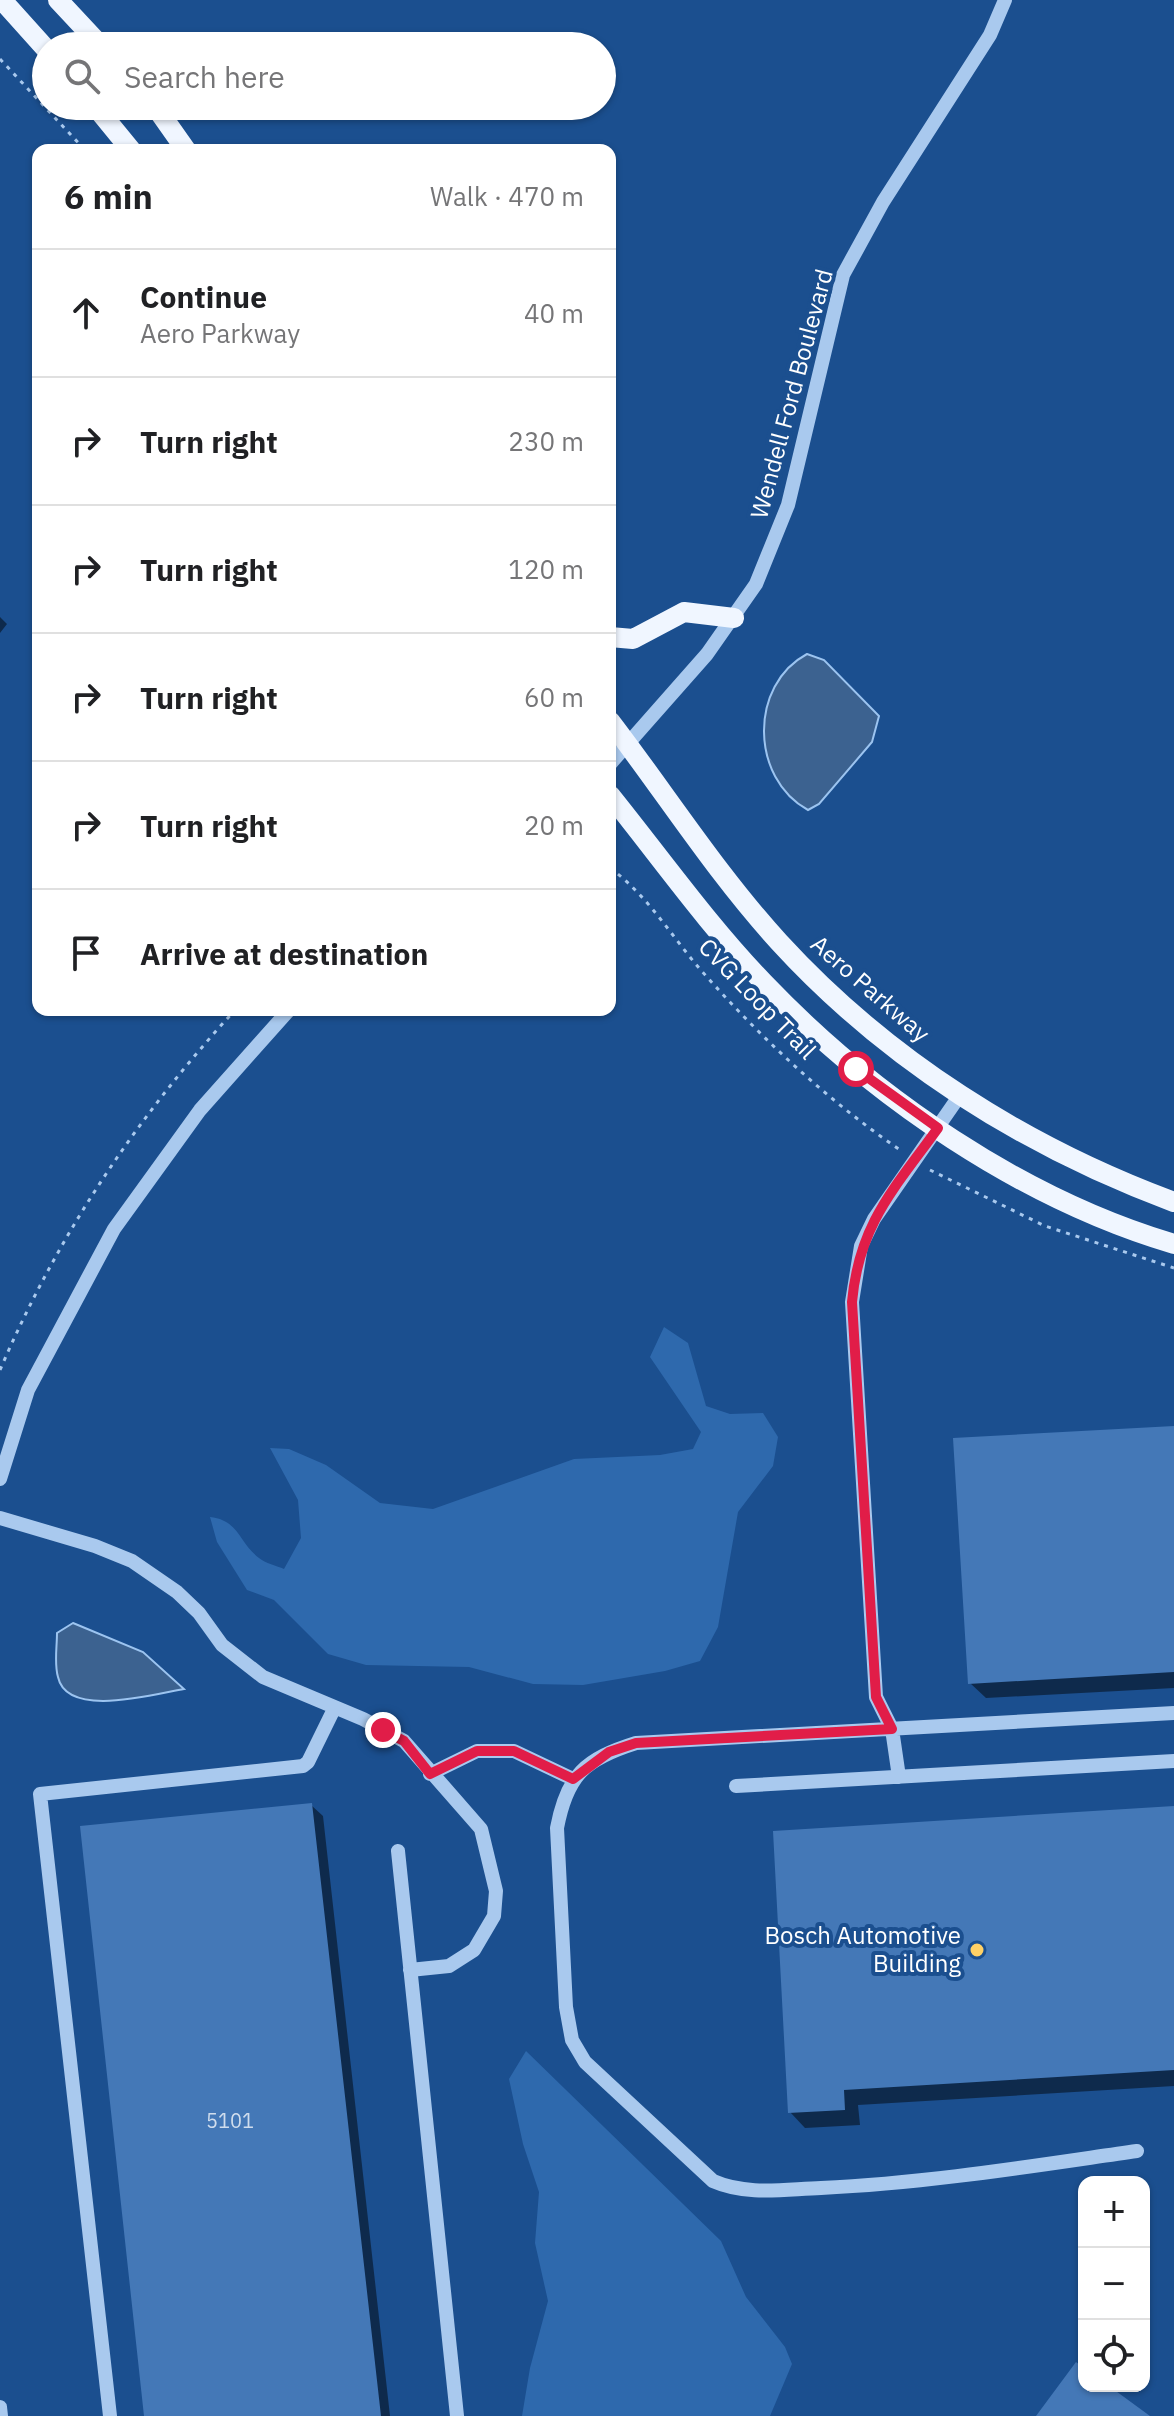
<!DOCTYPE html>
<meta charset="utf-8">
<style>
:root{--surface:#fff;--page:#f6f6f6;--text:#202124;--muted:#757577;--line:#e0e0e0}
body{margin:0;font-family:"IBM Plex Sans",sans-serif;background:var(--page);color:var(--text)}
.controls{position:absolute;right:24px;bottom:24px;display:grid;overflow:hidden;border-radius:16px;box-shadow:0 2px 6px #0004}
.controls button{width:72px;height:72px;display:grid;place-items:center;padding:0;border:0;border-bottom:2px solid var(--line);background:var(--surface);color:var(--text);font:40px sans-serif}
.stop{position:absolute;width:24px;height:24px;margin:-18px;border:6px solid #e11d48;border-radius:50%;background:#fff}
.stop.end{background:#e11d48;border-color:#fff;box-shadow:0 2px 8px #0008}
.list{margin:0;padding:0;list-style:none}
h2{display:flex;justify-content:space-between;align-items:center;height:104px;margin:0;padding:0 32px;font-size:34px}
h2 small{font-size:26px;font-weight:400;color:var(--muted)}
.list li{display:grid;grid-template-columns:52px 1fr auto;gap:24px;align-items:center;box-sizing:border-box;height:128px;padding:0 32px;border-top:2px solid var(--line)}
.list b{display:block;font-size:30px;white-space:nowrap}
.list p{margin:0;font-size:26px;white-space:nowrap;color:var(--muted)}
.list em{font-size:26px;font-style:normal;color:var(--muted)}
.icon{flex:none;width:44px;height:44px;fill:none;stroke:currentColor;stroke-width:2;stroke-linecap:round;stroke-linejoin:round}
.map{position:relative;flex:none;width:1174px;height:2416px;overflow:hidden}
.search{position:absolute;background:var(--surface);box-shadow:0 2px 6px #0004;left:32px;top:32px;width:584px;height:88px;display:flex;align-items:center;gap:20px;box-sizing:border-box;padding:0 28px;border-radius:44px;color:var(--muted);font-size:30px}
.panel{position:absolute;background:var(--surface);box-shadow:0 2px 6px #0004;left:32px;top:144px;width:584px;height:872px;border-radius:16px}
.map>svg:first-child{display:block}
.green{fill:#2e69ad}
.water{fill:#3c6290;stroke:#9cc4f0;stroke-width:2}
.shadow{fill:#0007}
.building{fill:#4478b7}
.lines{fill:none;stroke-linecap:round;stroke-linejoin:round}
.path{stroke:#a9c9ee;stroke-width:3;stroke-dasharray:4 6;stroke-linecap:butt}
.minor{stroke:#a9c9ee;stroke-width:14}
.major{stroke:#f0f6ff;stroke-width:20}
.route{stroke:#e11d48;stroke-width:10}
.poi-dot{fill:#ffd166;stroke:#1b4f8f;stroke-width:3}
.labels{text-anchor:middle;stroke-width:8;stroke-linejoin:round;paint-order:stroke}
.number-label{font-size:20px;fill:#d0dded}
.street-label{font-size:24px;fill:#fff;stroke:#1b4f8f}
.poi-label{font-size:24px;fill:#fff;stroke:#1b4f8f;text-anchor:end}
</style>
<div class="map">
<svg width="1174" height="2416" viewBox="0 0 1174 2416">
<rect width="100%" height="100%" fill="#1b4f8f"/>
<path class="green" d="M 664,1327 L 688,1343 L 706,1406 L 730,1414 L 763,1413 L 778,1437 L 773,1466 L 738,1512 L 718,1627 L 700,1661 L 665,1671 L 583,1685 L 533,1684 L 469,1667 L 366,1665 L 328,1654 L 274,1600 L 247,1590 L 217,1542 L 210,1517 C 239,1520 239,1543 259,1558 C 265,1563 277,1566 284,1569 L 301,1538 L 298,1500 L 270,1448 L 289,1449 L 326,1465 L 380,1503 L 433,1509 L 574,1459 L 660,1455 L 693,1449 L 701,1432 L 650,1357 Z
M 526,2051 L 721,2241 L 746,2297 L 785,2347 L 792,2364 L 770,2416 L 522,2416 L 530,2368 L 548,2301 L 535,2243 L 539,2192 L 523,2144 L 509,2079 Z"/>
<path class="water" d="M 807,654 L 824,660 L 879,716 L 872,742 L 819,804 L 808,810 C 750,778 749,685 807,654 Z
M 73,1623 L 143,1652 L 184,1689 C 155,1694 67,1719 58,1677 C 54,1664 57,1647 57,1633 Z"/>
<path class="shadow" d="M 0,617 L 7,624 L 0,633 Z
M 1174,1428 L 1174,1688 L 986,1698 L 970,1683 Z
M 311,1805 L 323,1816 L 390,2416 L 147,2416 Z
M 1174,1808 L 1174,2086 L 858,2105 L 860,2125 L 805,2128 L 790,2112 Z"/>
<path class="building" d="M 1174,1426 L 1174,1672 L 968,1684 L 953,1438 Z
M 312,1803 L 381,2416 L 144,2416 L 80,1826 Z
M 1174,1806 L 1174,2070 L 844,2090 L 845,2110 L 788,2113 L 773,1831 Z
M 1076,2362 L 1084,2368 L 1084,2386 L 1109,2386 L 1150,2416 L 1036,2416 Z"/>
<g class="lines">
<path class="path" d="M 0,59 L 85,150
M 610,868 C 650,897 674,941 707,977 C 765,1042 831,1103 903,1152
M 930,1170 L 1045,1226 L 1174,1268
M 0,1370 C 58,1235 136,1118 235,1010"/>
<path class="minor" d="M 610,764 L 707,654 L 756,584 L 788,505 L 843,275 L 883,202 L 990,35 L 1005,0
M 0,1479 L 28,1390 L 114,1229 L 200,1110 L 289,1010
M 0,1518 L 95,1546 L 132,1561 L 177,1592 L 199,1613 L 222,1645 L 263,1677 L 363,1719 L 404,1741 L 481,1829 L 496,1891 L 494,1916 L 474,1950 L 449,1966 L 410,1970
M 430,1774 L 477,1751 L 514,1751 L 573,1779
M 899,1777 L 892,1729 L 876,1697 L 852,1302 L 861,1246 L 874,1219 L 960,1095
M 736,1786 L 1174,1761
M 398,1851 L 457,2416
M 1137,2151 C 1032,2166 928,2183 821,2188 C 785,2189 747,2196 713,2181 L 585,2062 L 572,2040 L 566,2007 L 557,1828 C 567,1775 585,1759 636,1743 L 1174,1713
M 0,2407 L 1,2416
M 110,2416 L 40,1794 L 303,1766 L 308,1762 L 334,1709"/>
<path class="major" d="M 2,0 L 46,49
M 58,0 L 101,46
M 95,106 L 131,150
M 155,106 L 186,150
M 610,637 L 633,639 L 684,612 L 734,618
M 610,721 C 666,794 716,873 779,942 C 886,1059 1025,1147 1174,1202
M 610,795 C 660,857 708,925 764,983 C 873,1097 1022,1199 1174,1244"/>
</g>
<g class="lines">
<path class="route" d="M 383,1730 L 404,1741 L 430,1774 L 477,1751 L 514,1751 L 573,1779 L 609,1752 L 636,1743 L 892,1729 L 876,1697 L 852,1302 C 859,1224 894,1189 938,1128 L 856,1069"/>
</g>
<circle class="poi-dot" cx="977" cy="1950" r="8"/>
<g class="labels">
<g class="number-label">
<text x="230" y="2128">5101</text>
</g>
<g class="street-label">
<text transform="translate(792 394) rotate(-75)" y="8">Wendell Ford Boulevard</text>
<text transform="translate(870 989) rotate(41)" y="8">Aero Parkway</text>
<text transform="translate(757 999) rotate(46)" y="8">CVG Loop Trail</text>
</g>
<g class="poi-label">
<text x="961" y="1944">Bosch Automotive<tspan x="961" dy="28">Building</tspan></text>
</g>
</g>
</svg>
<div class="controls">
<button>+</button>
<button>−</button>
<button><svg class="icon" aria-label="locate" viewBox="0 0 24 24"><circle cx="12" cy="12" r="6"/><path d="M12 2v4M12 18v4M2 12h4M18 12h4"/></svg></button>
</div>
<div class="stop" style="left:856px;top:1069px"></div>
<div class="stop end" style="left:383px;top:1730px"></div>
<div class="search"><svg class="icon" aria-label="search" viewBox="0 0 24 24"><circle cx="10" cy="10" r="6"/><path d="M15 15l6 6"/></svg>Search here</div>
<section class="panel">
<h2>6 min<small>Walk · 470 m</small></h2>
<ul class="list">
<li><svg class="icon" aria-label="ahead" viewBox="0 0 24 24"><path d="M12 20V5M6 11l6-6 6 6"/></svg><div><b>Continue</b><p>Aero Parkway</p></div><em>40 m</em></li>
<li><svg class="icon" aria-label="right" viewBox="0 0 24 24"><path d="M7 20v-9h11M14 6l5 5-5 5"/></svg><div><b>Turn right</b></div><em>230 m</em></li>
<li><svg class="icon" aria-label="right" viewBox="0 0 24 24"><path d="M7 20v-9h11M14 6l5 5-5 5"/></svg><div><b>Turn right</b></div><em>120 m</em></li>
<li><svg class="icon" aria-label="right" viewBox="0 0 24 24"><path d="M7 20v-9h11M14 6l5 5-5 5"/></svg><div><b>Turn right</b></div><em>60 m</em></li>
<li><svg class="icon" aria-label="right" viewBox="0 0 24 24"><path d="M7 20v-9h11M14 6l5 5-5 5"/></svg><div><b>Turn right</b></div><em>20 m</em></li>
<li><svg class="icon" aria-label="arrive" viewBox="0 0 24 24"><path d="M6 21V4h12l-3 4 3 4H6"/></svg><div><b>Arrive at destination</b></div></li>
</ul>
</section>
</div>
